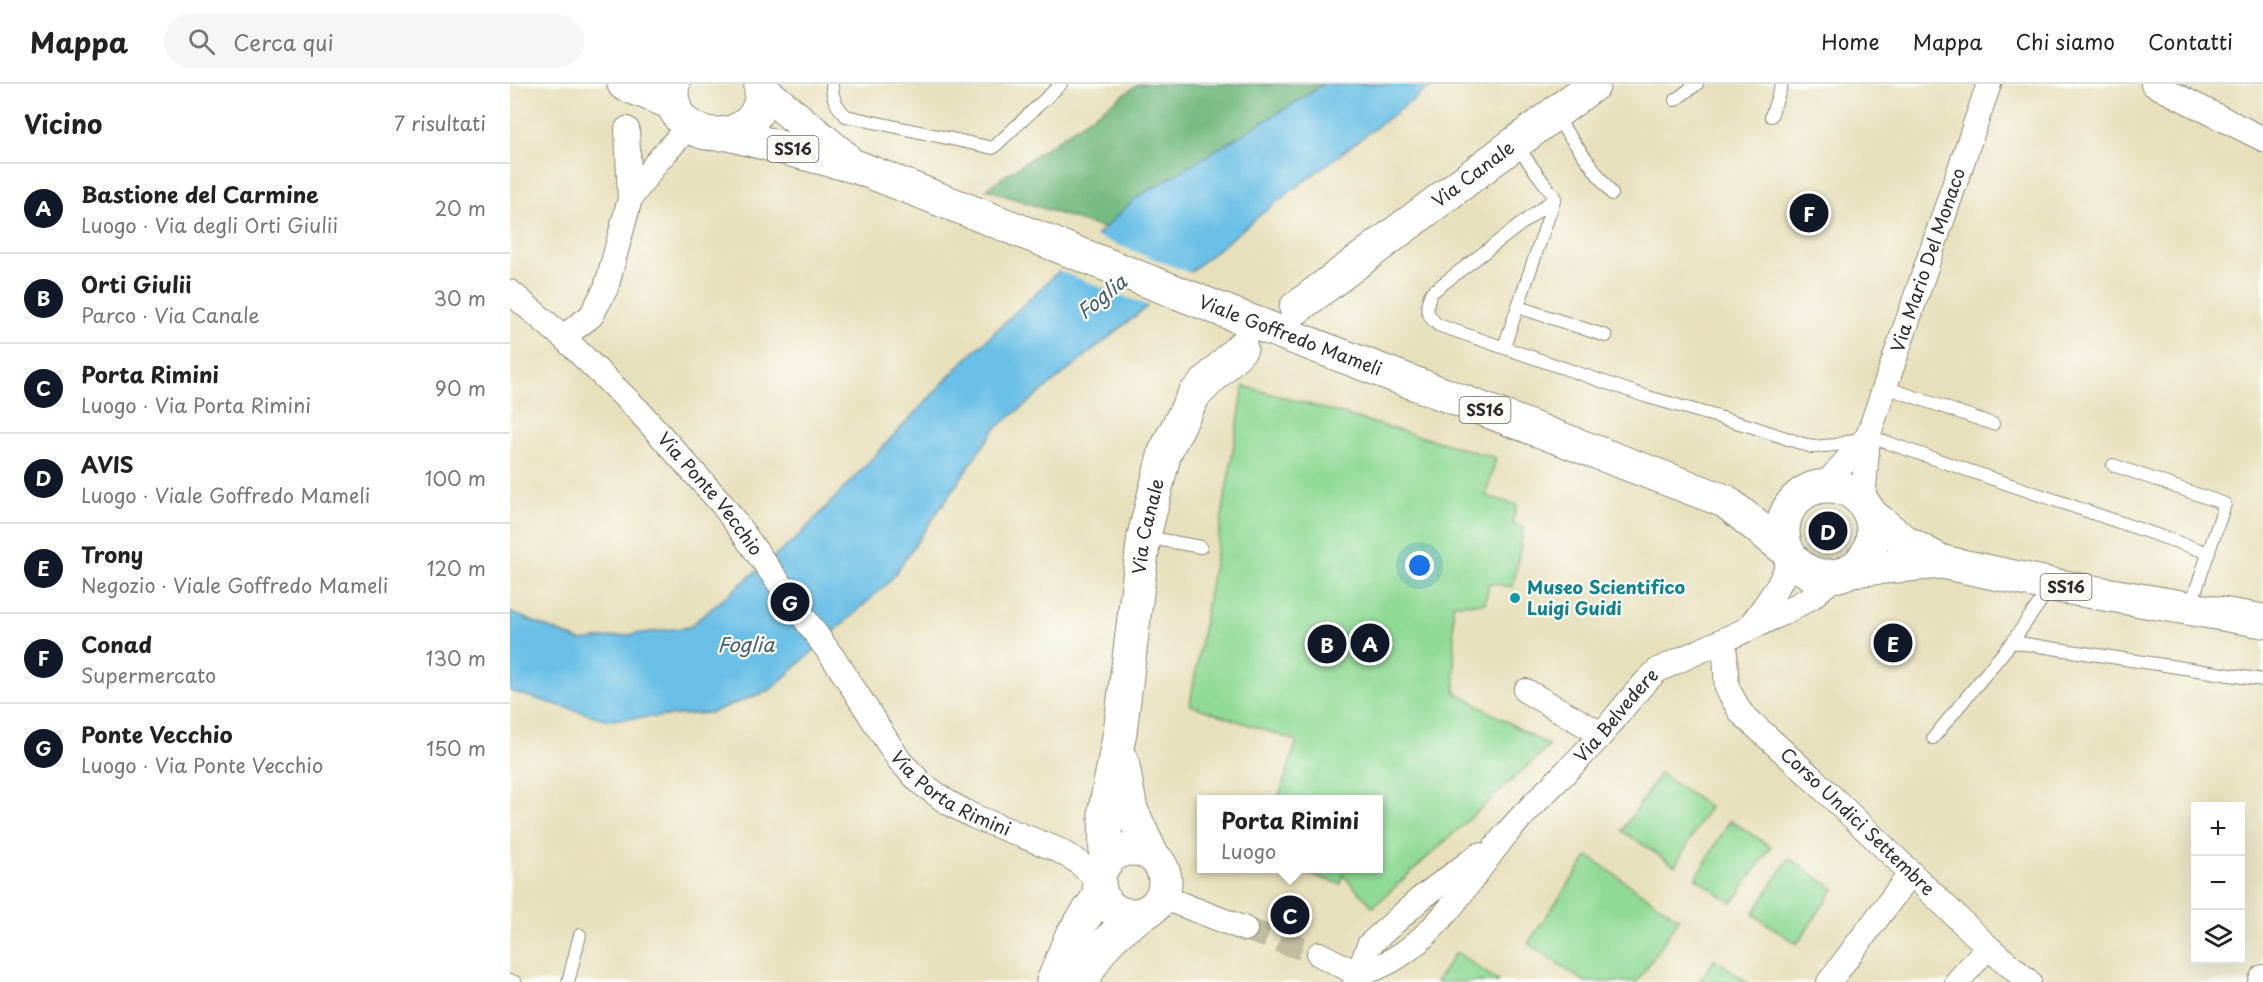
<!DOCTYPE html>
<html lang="it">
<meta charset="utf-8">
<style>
:root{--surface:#fff;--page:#f6f6f6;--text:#222;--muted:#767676;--line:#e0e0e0;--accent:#111827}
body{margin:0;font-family:"Playpen Sans",sans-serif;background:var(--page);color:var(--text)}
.controls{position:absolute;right:18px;bottom:18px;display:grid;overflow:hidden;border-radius:0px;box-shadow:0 6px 24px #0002}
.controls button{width:54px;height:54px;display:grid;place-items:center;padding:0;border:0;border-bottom:2px solid var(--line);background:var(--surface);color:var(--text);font:30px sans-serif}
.you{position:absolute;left:910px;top:482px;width:21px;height:21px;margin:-15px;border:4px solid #fff;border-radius:50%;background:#1a73e8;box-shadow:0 0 0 9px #1a73e833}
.badge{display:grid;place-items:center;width:39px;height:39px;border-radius:50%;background:var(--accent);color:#fff;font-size:20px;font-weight:700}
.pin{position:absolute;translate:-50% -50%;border:3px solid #fff;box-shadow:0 2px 6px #0006}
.popup{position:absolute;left:687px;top:711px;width:186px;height:78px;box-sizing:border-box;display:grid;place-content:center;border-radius:0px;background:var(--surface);filter:drop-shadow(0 2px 4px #0005);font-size:20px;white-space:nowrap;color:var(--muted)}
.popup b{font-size:22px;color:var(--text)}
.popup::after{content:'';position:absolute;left:50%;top:100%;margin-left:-12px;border:12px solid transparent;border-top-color:var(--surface)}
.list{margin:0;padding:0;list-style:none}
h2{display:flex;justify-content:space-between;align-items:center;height:78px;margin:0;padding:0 24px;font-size:26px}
h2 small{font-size:20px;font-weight:400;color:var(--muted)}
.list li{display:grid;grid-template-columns:39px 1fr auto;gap:18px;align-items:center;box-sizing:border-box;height:90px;padding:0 24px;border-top:2px solid var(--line)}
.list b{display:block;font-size:22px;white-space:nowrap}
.list p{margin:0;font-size:20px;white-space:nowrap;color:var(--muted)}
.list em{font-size:20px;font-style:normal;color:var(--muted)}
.icon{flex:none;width:33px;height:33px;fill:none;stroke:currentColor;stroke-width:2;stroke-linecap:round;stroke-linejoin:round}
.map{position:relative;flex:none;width:1753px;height:898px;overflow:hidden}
header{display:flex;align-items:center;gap:36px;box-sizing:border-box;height:84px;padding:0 30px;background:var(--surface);border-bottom:2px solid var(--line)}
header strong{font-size:28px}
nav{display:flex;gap:33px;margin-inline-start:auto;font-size:21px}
.search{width:420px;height:54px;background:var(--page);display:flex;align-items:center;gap:15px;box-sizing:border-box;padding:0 21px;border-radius:33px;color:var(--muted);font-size:22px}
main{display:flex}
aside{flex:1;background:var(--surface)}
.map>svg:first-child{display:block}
.green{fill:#91da96;stroke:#5e8260;stroke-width:1.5}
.forest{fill:#74ba7f;stroke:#507255;stroke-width:1.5}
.water{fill:#6abfe6;stroke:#4a7588;stroke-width:1.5}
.pier{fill:#e7e0bc}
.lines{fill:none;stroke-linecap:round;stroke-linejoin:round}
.street-tunnel{stroke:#c1bc9f;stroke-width:24;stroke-dasharray:24 12;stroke-linecap:butt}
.lane-casing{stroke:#898674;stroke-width:14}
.street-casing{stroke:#898674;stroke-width:26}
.secondary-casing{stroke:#898674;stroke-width:35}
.primary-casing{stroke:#898674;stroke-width:35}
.lane{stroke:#fff;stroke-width:12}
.street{stroke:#fff;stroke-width:24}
.secondary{stroke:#fff;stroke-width:33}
.primary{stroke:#fff;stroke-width:33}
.culture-dot{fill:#0f9aa8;stroke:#fdfcf7;stroke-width:2}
.labels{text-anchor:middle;stroke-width:4.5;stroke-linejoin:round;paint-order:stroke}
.shield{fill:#fdfcf7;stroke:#6a6a68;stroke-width:1.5}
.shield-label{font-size:16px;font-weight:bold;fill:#2b2b2b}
.street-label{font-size:18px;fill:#2b2b2b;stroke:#fdfcf7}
.culture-label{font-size:18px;font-weight:bold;fill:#0d838f;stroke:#fdfcf7;text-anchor:start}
.water-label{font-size:20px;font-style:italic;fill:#415f6c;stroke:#fdfcf7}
</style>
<header>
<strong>Mappa</strong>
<div class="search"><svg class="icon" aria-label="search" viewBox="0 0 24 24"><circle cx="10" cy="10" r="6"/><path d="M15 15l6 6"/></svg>Cerca qui</div>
<nav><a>Home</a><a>Mappa</a><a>Chi siamo</a><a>Contatti</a></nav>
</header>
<main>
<aside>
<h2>Vicino<small>7 risultati</small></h2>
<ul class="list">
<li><span class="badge">A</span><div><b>Bastione del Carmine</b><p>Luogo · Via degli Orti Giulii</p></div><em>20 m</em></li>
<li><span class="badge">B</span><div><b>Orti Giulii</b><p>Parco · Via Canale</p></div><em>30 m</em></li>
<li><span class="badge">C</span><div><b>Porta Rimini</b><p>Luogo · Via Porta Rimini</p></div><em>90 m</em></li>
<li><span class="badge">D</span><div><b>AVIS</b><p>Luogo · Viale Goffredo Mameli</p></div><em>100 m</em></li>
<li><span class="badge">E</span><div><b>Trony</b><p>Negozio · Viale Goffredo Mameli</p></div><em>120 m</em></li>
<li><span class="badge">F</span><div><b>Conad</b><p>Supermercato</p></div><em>130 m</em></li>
<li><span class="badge">G</span><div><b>Ponte Vecchio</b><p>Luogo · Via Ponte Vecchio</p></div><em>150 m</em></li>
</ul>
</aside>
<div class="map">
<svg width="1753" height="898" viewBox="0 0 1753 898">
<rect width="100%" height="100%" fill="#fdfcf7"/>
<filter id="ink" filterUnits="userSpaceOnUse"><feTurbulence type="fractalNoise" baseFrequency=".0167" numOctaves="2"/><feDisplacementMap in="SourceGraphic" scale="12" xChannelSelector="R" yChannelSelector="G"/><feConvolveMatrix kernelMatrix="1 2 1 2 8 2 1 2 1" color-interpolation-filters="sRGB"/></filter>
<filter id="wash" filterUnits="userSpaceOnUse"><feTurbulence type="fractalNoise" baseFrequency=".008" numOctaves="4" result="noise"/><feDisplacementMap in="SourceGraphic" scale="24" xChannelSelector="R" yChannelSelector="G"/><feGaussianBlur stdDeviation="1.35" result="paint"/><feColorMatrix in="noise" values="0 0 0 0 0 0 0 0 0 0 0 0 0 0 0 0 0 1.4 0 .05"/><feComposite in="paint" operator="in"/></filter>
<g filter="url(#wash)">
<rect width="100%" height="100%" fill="#e7e0bc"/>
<path class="green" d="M 734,302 L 986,374 L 976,412 L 1007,421 L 1002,440 L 1014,443 L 1003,503 L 979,499 L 975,519 L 943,520 L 945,608 L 1039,662 L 863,823 L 833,791 L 831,800 L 781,785 L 868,784 L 868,716 L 768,715 L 787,657 L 680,621 Z
M 1150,689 L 1199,723 L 1165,782 L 1112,747 Z
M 1220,736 L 1261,763 L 1222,819 L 1186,794 Z
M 1078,772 L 1169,835 L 1127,898 L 1075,898 L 1018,859 Z
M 1279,774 L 1324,805 L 1287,860 L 1243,830 Z
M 946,868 L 988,897 L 988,898 L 926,898 Z
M 1205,875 L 1237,898 L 1189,898 Z"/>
<path class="forest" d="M 629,0 L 813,0 L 798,11 L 626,114 L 594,145 L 476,105 Z"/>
<path class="water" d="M 813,0 L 924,0 L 764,120 L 484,346 L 380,497 L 260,606 L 200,629 L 98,636 L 0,607 L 0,528 L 71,557 L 179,543 L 288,453 L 450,281 L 626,114 L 798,11 Z"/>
<path class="pier" d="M 583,151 L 683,190 L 641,223 L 546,186 Z"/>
</g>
<g filter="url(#ink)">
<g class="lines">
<path class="street-tunnel" d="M 735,845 L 809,870"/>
<defs>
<path id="lane" d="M 322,0 C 322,14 326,22 336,32 L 483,64 L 551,0
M 1165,16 L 1187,0
M 1044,31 L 1102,110
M 1261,32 L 1272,0
M 1045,114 L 921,209 C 915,223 916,231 928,241 L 1138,313 L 1243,343 L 1302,363 L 1326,361 L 1358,352 L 1699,469
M 1008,223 L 1096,252
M 994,263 L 1045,114 L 1006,61
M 1375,303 L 1483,340
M 1603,381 L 1715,420 L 1680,523
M 635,453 L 691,463
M 1502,558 L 1753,596
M 1423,654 L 1502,558 L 1540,504
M 0,897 L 5,898
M 58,898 L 70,851"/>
<g id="street">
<path d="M 1643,0 L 1753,55"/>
<path d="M 120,115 L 146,79 L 179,42"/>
<path id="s1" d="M 0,208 L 53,253 L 127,325 L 212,420 L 329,582 L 389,676 L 411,699 L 437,718 L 465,733 L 546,765 L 567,777 L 589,797"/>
<path d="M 53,253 L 81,232 L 96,204 L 120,115 L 117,45"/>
<path d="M 1315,401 L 1358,352"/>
<path id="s2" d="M 1353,418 L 1358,352 L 1479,0"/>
<path d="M 1240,542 C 1256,520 1274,499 1280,472"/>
<path id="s3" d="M 1214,556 L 1217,604 L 1231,629 L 1300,692 L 1478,863 L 1519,898"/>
<path d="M 1016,607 L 1091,650"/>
<path d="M 652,813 L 735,845"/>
<path d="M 809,870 L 848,890"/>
<path id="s4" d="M 848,890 C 918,873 954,801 997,749 C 1026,715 1061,685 1091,651 C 1110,629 1126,605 1148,586 L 1275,528 L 1300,514 L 1327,491"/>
<path d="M 845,898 L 859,861 L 910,815 L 969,771"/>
<path d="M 1319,898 L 1401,789"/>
<path d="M 1447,898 L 1478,863"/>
<path d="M 1750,898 L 1753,893"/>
</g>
<g id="secondary">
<path id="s5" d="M 786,224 L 1084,0"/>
<path d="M 612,677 L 621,726 L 642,771"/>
<circle cx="622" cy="798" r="33"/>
<path id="s6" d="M 596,778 L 595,726 L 610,648 L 634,452 L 655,368 L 684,311 L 731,264"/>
<path d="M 543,898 L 561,853 L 591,809"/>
<path d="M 572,898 C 590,862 599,853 632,830"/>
</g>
<g id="primary">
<path d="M 114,0 L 164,20"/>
<path d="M 163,0 C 151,64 259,69 251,0"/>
<path d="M 251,5 L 334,73"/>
<path id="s7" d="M 219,50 L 347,83 L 735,235 L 1215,417 L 1276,466"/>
<circle cx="1318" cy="447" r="45"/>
<path d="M 1360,430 L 1395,458 L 1432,478 L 1542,501 L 1753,537"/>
<path d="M 1340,486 L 1432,478"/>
</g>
</defs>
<use href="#lane" class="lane-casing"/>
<use href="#street" class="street-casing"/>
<use href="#secondary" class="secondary-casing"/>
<use href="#primary" class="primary-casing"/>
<use href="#lane" class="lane"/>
<use href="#street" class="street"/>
<use href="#secondary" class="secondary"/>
<use href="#primary" class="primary"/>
</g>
</g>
<circle class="culture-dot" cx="1005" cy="514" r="6"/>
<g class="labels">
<g class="shield">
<rect x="257.5" y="52" width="51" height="26" rx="4.5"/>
<rect x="949.5" y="313" width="51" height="26" rx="4.5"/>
<rect x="1530.5" y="490" width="51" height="26" rx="4.5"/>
</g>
<g class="shield-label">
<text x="283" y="71">SS16</text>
<text x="975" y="332">SS16</text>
<text x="1556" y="509">SS16</text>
</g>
<g class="street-label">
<text dy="6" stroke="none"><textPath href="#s5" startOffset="222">Via Canale</textPath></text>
<text dy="6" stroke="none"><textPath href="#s2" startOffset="252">Via Mario Del Monaco</textPath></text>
<text dy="6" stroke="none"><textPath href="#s7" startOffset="597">Viale Goffredo Mameli</textPath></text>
<text dy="6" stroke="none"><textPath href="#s1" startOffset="285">Via Ponte Vecchio</textPath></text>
<text dy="6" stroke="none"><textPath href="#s6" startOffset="339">Via Canale</textPath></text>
<text dy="6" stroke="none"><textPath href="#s4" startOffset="370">Via Belvedere</textPath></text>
<text dy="6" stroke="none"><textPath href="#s1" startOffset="674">Via Porta Rimini</textPath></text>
<text dy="6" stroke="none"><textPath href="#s3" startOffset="236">Corso Undici Settembre</textPath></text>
</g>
<g class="culture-label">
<text x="1017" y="510">Museo Scientifico<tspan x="1017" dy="21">Luigi Guidi</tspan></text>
</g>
<g class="water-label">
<text transform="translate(592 213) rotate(-39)" y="7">Foglia</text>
<text x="236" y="568">Foglia</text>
</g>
</g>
</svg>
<div class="controls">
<button>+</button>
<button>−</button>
<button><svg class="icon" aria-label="layers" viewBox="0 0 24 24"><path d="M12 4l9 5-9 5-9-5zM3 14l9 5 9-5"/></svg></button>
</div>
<div class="you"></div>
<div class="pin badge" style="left:860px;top:559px">A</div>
<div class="pin badge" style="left:817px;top:560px">B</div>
<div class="pin badge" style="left:780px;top:831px">C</div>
<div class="popup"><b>Porta Rimini</b>Luogo</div>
<div class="pin badge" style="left:1318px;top:447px">D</div>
<div class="pin badge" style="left:1383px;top:559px">E</div>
<div class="pin badge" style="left:1299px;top:129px">F</div>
<div class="pin badge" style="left:280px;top:518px">G</div>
</div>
</main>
